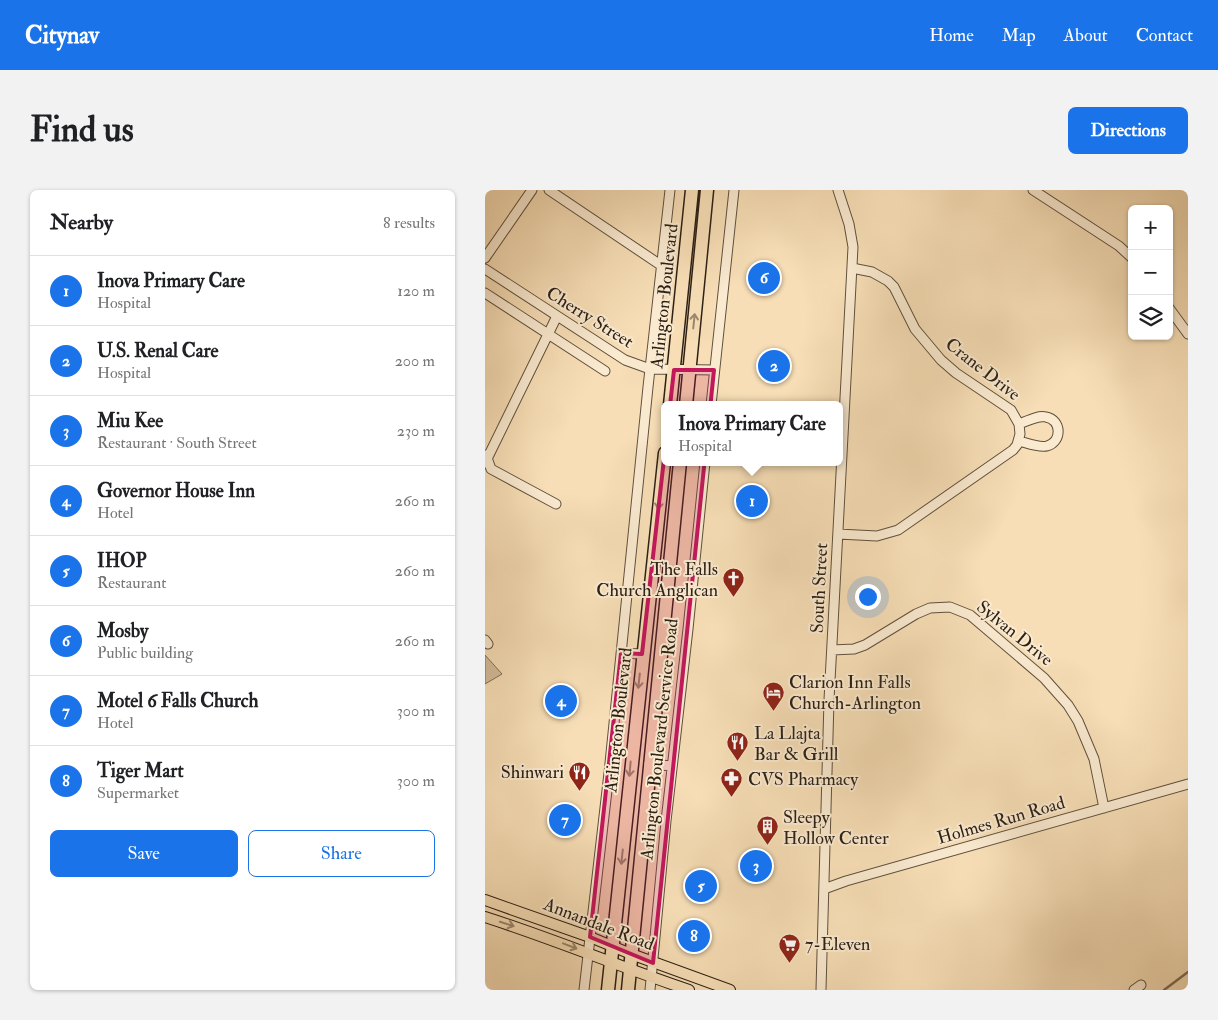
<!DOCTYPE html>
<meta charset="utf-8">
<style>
:root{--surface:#fff;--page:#f2f2f2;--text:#202124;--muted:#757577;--line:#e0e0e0;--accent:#1a73e8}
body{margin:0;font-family:"IM FELL Double Pica",serif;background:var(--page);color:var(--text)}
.controls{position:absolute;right:15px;top:15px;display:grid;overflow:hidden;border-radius:8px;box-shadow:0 1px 4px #0004}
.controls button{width:45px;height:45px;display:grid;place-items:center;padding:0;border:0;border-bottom:1px solid var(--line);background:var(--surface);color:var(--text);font:25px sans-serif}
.you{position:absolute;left:382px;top:406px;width:18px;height:18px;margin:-12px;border:4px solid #fff;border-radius:50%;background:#1a73e8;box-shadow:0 0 0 8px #1a73e833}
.badge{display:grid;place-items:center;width:32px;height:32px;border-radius:50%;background:var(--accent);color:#fff;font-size:16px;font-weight:700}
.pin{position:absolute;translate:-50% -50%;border:2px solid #fff;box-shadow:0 1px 5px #0006}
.popup{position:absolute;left:176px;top:211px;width:182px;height:65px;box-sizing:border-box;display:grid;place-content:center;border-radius:8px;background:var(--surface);filter:drop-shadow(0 1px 4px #0005);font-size:16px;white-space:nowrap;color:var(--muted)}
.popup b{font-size:19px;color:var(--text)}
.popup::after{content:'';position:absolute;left:50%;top:100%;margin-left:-10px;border:10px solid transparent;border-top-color:var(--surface)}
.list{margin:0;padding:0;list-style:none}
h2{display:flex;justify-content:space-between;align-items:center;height:65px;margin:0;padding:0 20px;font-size:21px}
h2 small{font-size:16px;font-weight:400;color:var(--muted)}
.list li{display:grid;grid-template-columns:32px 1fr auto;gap:15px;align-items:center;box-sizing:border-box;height:70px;padding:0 20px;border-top:1px solid var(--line)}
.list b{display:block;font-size:19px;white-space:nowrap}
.list p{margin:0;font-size:16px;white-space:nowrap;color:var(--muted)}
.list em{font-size:16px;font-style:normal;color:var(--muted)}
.actions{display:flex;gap:10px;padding:15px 20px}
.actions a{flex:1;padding:11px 0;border:1px solid var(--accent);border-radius:8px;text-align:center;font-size:18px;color:var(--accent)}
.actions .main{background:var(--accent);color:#fff}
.icon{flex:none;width:28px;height:28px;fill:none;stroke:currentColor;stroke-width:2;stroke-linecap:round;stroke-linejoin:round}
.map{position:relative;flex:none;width:703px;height:800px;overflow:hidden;border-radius:8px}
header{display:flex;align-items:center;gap:30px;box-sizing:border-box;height:70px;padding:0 25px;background:var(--accent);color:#fff}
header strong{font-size:24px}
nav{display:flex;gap:28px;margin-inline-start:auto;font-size:18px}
.intro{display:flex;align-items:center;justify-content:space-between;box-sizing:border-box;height:120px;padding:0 30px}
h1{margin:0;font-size:35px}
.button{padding:12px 22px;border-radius:8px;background:var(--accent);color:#fff;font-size:18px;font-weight:700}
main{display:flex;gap:30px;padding:0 30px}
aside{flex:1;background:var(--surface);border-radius:8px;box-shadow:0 1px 4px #0004}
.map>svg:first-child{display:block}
.green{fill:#d4be9b;stroke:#806f58}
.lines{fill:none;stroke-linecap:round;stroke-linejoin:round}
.stream{stroke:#7c6b56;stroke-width:2.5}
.minor-casing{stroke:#5f503e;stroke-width:11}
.major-casing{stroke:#2c2016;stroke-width:12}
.highway-casing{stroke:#2c2016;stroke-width:15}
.minor{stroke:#faead0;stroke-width:9}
.major{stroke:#f7deb6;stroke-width:10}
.highway{stroke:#f7deb6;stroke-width:12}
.oneway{stroke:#9c886e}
.marked{fill:#c2185b;fill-opacity:0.2;stroke:#c2185b;stroke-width:4;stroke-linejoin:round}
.labels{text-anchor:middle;stroke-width:4;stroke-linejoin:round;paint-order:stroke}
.street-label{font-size:18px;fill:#2c2016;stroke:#faead0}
.poi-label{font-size:18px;fill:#2c2016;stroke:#faead0;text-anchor:start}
</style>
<header>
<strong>Citynav</strong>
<nav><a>Home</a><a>Map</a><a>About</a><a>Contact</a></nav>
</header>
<div class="intro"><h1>Find us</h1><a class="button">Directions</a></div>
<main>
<aside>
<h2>Nearby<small>8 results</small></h2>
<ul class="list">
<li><span class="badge">1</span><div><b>Inova Primary Care</b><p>Hospital</p></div><em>120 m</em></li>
<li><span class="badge">2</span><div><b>U.S. Renal Care</b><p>Hospital</p></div><em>200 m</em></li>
<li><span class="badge">3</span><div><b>Miu Kee</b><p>Restaurant · South Street</p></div><em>230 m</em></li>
<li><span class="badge">4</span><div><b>Governor House Inn</b><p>Hotel</p></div><em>260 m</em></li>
<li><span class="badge">5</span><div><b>IHOP</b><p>Restaurant</p></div><em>260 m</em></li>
<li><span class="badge">6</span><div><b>Mosby</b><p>Public building</p></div><em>260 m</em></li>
<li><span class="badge">7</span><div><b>Motel 6 Falls Church</b><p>Hotel</p></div><em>300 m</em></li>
<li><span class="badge">8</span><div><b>Tiger Mart</b><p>Supermarket</p></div><em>300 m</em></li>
</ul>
<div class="actions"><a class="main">Save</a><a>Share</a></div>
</aside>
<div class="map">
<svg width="703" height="800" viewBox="0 0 703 800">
<rect width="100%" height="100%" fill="#f7deb6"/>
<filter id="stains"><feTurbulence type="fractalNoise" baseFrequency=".004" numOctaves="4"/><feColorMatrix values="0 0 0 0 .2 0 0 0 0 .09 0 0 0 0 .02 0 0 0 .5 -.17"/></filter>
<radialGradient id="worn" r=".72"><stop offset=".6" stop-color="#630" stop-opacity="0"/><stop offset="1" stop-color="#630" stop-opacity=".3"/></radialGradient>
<path class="green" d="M 0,465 L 17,484 L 0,494 Z"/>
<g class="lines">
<path class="stream" d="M 679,800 L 703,782"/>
<defs>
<path id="minor" d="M 64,0 L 177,76
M 548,0 L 634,56 L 647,68
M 0,68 L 47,0
M 0,79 L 140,170 L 165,179 L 229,180
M 0,103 L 120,181
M 684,118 L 703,144
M 226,215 L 249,0
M 534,251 C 542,253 554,258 562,256 C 577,252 577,230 561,227 C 553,225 542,231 534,234
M 1,265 L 6,279 L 71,314
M 0,273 L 72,126
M 353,344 L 392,346 L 413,340 L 528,260 L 532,255 L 535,244 L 534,234 L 526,220 L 471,183 L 456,170 L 430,139 L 409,97 L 403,91 L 387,82 L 367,78
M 0,450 L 3,454
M 347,460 L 369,459 L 380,455 L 431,424 L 445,418 L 465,417 L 485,425 L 559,488 L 583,515 L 593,531 L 609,569 L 619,618
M 136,463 L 157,464
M 164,574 L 187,576
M 339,699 L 361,691 L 703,594
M 99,800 L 124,583 L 163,197 L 185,0
M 165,800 L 181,631 L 203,439 L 220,272
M 336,800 L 344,510 L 368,57 L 364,34 L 353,0
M 649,800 L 656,795"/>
<path id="major" d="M 0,710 L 105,747 L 146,764 L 245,800
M 0,727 C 69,749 135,777 204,800"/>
<path id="highway" d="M 185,215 L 207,0
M 201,215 L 222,0
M 123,800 L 180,263
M 143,800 L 195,272"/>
</defs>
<use href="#minor" class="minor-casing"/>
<use href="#major" class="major-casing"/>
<use href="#highway" class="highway-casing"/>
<use href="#minor" class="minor"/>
<use href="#major" class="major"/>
<use href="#highway" class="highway"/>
</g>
<defs><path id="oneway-shaft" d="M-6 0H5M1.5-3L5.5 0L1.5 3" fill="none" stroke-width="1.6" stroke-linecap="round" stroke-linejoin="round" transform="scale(1.25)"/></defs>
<g class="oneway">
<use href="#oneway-shaft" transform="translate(209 131) rotate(-84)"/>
<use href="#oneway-shaft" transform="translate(174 312) rotate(96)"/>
<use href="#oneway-shaft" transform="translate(154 491) rotate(96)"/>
<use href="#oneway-shaft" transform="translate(145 579) rotate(95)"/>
<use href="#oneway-shaft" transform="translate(137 667) rotate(96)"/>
<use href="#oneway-shaft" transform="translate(22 734) rotate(18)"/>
<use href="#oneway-shaft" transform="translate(85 756) rotate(21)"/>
</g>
<path class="marked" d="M 189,180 L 229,180 L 168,773 L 105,747 L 136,463 L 157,464 Z"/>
<defs>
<symbol id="church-pin" viewBox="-11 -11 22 30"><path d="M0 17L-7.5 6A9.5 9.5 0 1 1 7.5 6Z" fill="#8f2418" stroke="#faead0"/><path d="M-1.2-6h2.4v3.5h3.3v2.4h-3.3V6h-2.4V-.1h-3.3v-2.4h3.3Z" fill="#fff"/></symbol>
<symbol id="hotel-pin" viewBox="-11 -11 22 30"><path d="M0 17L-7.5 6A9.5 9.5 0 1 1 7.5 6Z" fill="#8f2418" stroke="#faead0"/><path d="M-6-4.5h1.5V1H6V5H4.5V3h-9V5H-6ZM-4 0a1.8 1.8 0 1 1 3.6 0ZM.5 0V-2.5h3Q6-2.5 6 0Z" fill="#fff"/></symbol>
<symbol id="restaurant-pin" viewBox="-11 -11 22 30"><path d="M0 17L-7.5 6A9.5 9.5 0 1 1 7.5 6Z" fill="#8f2418" stroke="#faead0"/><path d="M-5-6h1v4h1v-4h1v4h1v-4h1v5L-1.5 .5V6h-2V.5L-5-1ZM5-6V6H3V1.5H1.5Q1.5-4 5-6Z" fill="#fff"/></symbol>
<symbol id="pharmacy-pin" viewBox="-11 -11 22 30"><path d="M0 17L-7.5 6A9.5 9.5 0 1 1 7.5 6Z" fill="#8f2418" stroke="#faead0"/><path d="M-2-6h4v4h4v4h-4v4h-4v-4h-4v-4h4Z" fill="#fff"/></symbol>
<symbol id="building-pin" viewBox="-11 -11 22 30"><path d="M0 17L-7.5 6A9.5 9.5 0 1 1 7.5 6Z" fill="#8f2418" stroke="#faead0"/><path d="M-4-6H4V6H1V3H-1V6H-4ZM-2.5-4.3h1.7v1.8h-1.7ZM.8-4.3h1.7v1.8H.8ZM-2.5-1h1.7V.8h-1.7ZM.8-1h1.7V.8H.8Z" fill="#fff"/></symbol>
<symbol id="supermarket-pin" viewBox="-11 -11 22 30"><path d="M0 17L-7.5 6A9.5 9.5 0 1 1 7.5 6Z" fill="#8f2418" stroke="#faead0"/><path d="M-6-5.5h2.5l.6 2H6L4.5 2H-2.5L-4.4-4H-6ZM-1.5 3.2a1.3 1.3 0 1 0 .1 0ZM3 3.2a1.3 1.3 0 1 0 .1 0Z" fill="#fff"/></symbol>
</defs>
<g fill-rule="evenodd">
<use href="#church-pin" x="236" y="376" width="25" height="34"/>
<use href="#hotel-pin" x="276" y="490" width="25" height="34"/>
<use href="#restaurant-pin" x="240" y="540" width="25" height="34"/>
<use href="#restaurant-pin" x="82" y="570" width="25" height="34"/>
<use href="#pharmacy-pin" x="234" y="576" width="25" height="34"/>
<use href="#building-pin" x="270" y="624" width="25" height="34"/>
<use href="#supermarket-pin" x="292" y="742" width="25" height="34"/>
</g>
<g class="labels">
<g class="street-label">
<text transform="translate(179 106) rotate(-84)" y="6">Arlington Boulevard</text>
<text transform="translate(105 127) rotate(32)" y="6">Cherry Street</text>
<text transform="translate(498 179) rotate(38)" y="6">Crane Drive</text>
<text transform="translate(334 398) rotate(-87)" y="6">South Street</text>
<text transform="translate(530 443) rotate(39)" y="6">Sylvan Drive</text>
<text transform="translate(133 530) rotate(-84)" y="6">Arlington Boulevard</text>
<text transform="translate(174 549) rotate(-84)" y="6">Arlington Boulevard Service Road</text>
<text transform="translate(516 630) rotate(-16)" y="6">Holmes Run Road</text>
<text transform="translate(114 734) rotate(21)" y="6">Annandale Road</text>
</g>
<g class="poi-label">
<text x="233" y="385" text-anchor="end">The Falls<tspan x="233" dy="21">Church Anglican</tspan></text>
<text x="304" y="498">Clarion Inn Falls<tspan x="304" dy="21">Church-Arlington</tspan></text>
<text x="269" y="549">La Llajta<tspan x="269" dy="21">Bar &amp; Grill</tspan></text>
<text x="79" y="588" text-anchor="end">Shinwari</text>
<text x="263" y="595">CVS Pharmacy</text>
<text x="298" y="633">Sleepy<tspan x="298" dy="21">Hollow Center</tspan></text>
<text x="320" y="760">7-Eleven</text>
</g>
</g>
<rect width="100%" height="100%" filter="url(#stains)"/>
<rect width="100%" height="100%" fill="url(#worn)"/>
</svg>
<div class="controls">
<button>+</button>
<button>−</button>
<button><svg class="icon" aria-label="layers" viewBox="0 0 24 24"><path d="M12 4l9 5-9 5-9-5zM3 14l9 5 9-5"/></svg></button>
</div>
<div class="you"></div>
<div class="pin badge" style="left:267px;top:311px">1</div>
<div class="popup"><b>Inova Primary Care</b>Hospital</div>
<div class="pin badge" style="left:289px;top:176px">2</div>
<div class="pin badge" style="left:271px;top:676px">3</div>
<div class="pin badge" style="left:76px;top:511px">4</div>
<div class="pin badge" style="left:216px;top:696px">5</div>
<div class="pin badge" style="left:279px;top:88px">6</div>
<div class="pin badge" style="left:80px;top:630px">7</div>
<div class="pin badge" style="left:209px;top:746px">8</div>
</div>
</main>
